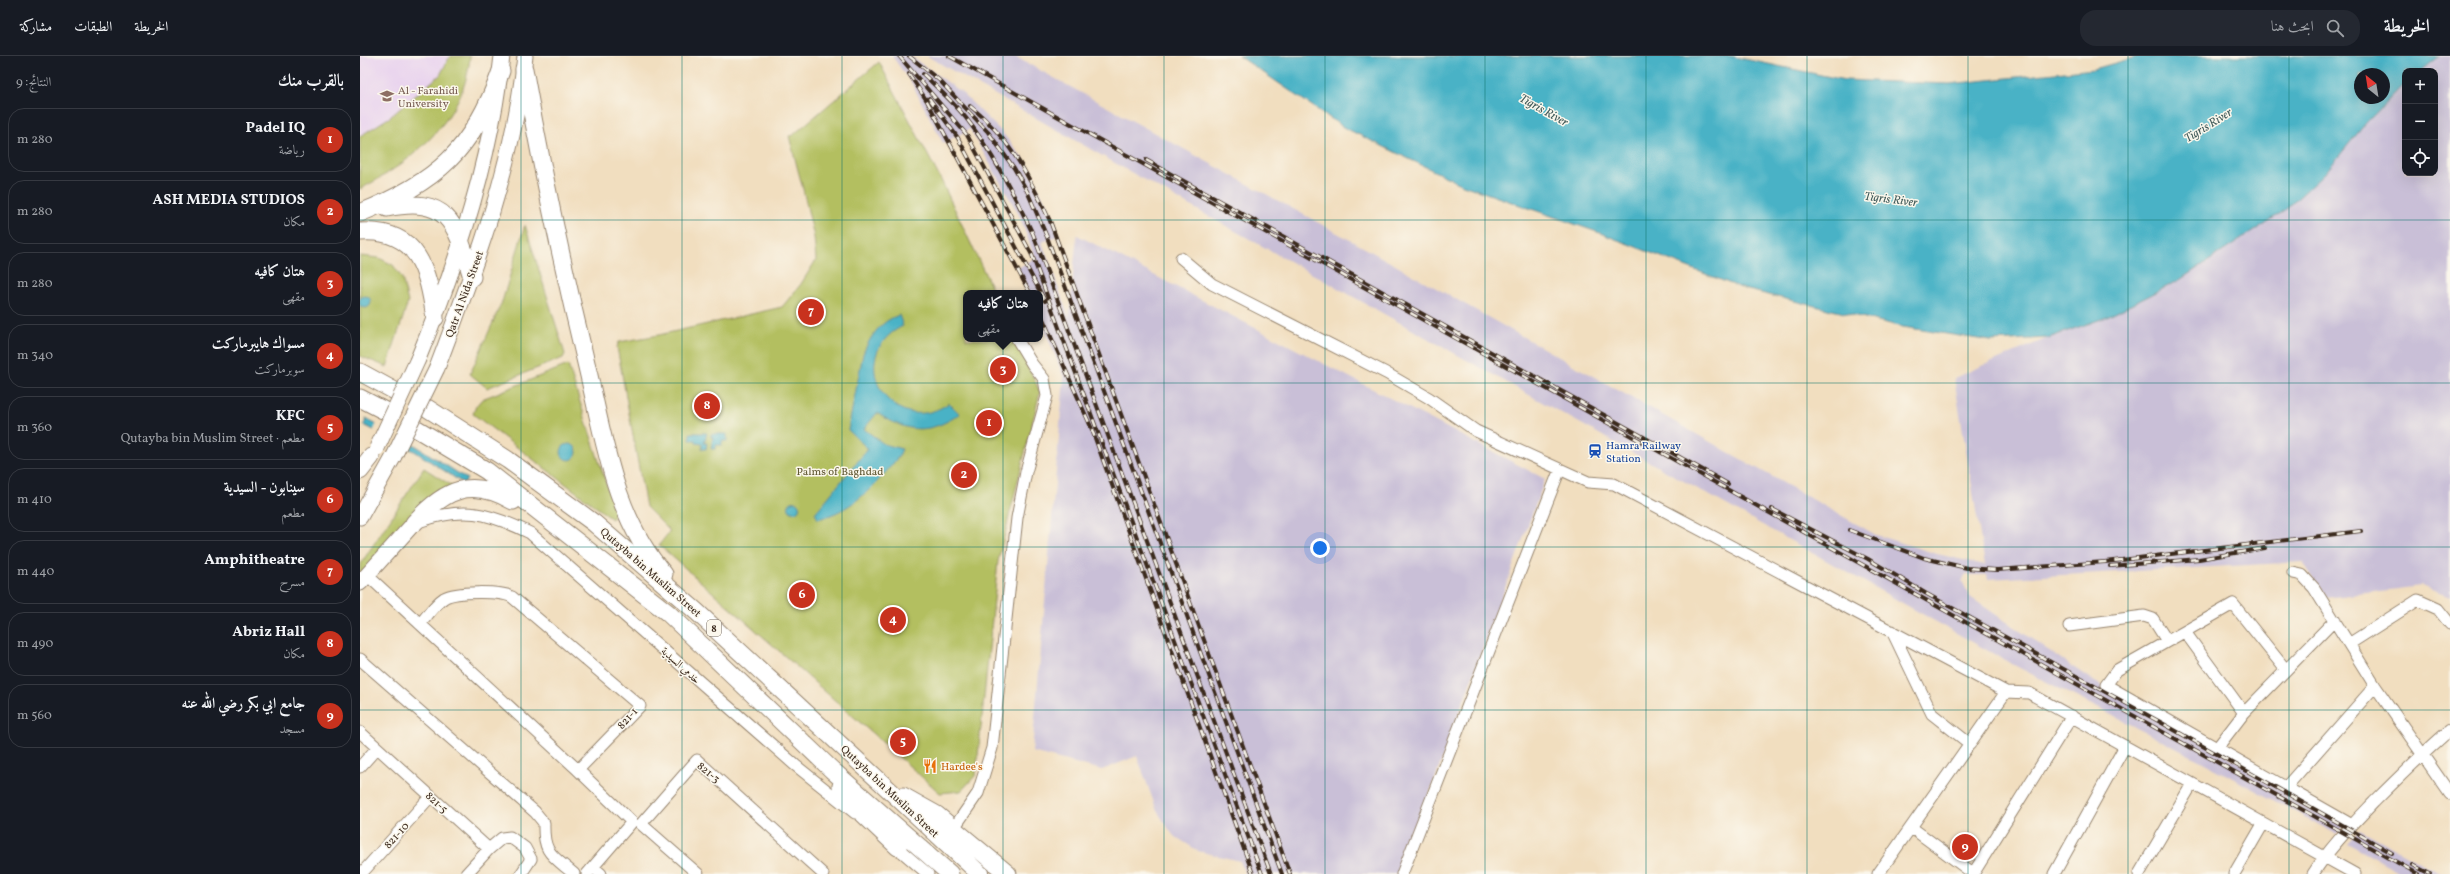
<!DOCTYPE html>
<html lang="ar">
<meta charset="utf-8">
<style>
:root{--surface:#171b24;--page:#242831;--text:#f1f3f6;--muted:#9ea1a6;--line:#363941;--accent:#c8321e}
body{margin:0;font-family:Vollkorn,Amiri,serif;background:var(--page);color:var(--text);direction:rtl}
.controls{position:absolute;right:12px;top:12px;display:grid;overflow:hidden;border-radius:8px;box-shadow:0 4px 16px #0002}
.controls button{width:36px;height:36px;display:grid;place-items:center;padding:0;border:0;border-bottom:1px solid var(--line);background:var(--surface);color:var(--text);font:20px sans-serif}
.compass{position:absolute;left:1994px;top:12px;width:36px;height:36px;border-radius:50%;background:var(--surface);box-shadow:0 4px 16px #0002;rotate:330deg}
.you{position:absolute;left:960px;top:492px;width:14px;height:14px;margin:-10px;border:3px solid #fff;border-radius:50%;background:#1a73e8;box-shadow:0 0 0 6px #1a73e833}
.badge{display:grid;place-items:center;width:26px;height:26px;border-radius:50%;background:var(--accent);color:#fff;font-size:13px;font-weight:700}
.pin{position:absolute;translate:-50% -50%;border:2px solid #fff;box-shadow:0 1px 4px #0006}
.popup{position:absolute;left:603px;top:234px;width:80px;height:52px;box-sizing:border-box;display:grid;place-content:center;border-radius:8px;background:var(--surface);filter:drop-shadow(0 1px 3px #0005);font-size:13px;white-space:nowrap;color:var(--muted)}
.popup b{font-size:15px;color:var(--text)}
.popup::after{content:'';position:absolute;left:50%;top:100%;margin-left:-8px;border:8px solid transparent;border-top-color:var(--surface)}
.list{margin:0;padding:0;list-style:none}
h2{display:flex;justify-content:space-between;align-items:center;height:52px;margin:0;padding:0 16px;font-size:17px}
h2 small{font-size:13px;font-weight:400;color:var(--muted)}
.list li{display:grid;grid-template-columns:26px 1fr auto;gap:12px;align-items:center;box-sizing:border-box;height:64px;margin:0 8px 8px;padding:0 8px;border:1px solid var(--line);border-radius:16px}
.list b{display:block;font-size:15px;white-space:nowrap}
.list p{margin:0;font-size:13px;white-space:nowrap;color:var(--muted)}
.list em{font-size:13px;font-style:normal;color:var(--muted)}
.icon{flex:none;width:22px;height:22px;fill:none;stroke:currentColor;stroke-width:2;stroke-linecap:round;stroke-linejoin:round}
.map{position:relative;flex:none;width:2090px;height:818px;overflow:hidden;direction:ltr}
header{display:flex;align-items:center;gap:24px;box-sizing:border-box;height:56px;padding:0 20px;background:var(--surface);border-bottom:1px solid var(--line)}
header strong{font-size:19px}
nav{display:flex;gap:22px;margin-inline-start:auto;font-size:14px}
.search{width:280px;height:36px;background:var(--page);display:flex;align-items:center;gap:10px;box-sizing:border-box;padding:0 14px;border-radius:16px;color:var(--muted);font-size:15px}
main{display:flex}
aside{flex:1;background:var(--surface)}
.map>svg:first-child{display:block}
.built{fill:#e8d2ee}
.industrial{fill:#c9bfd7}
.green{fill:#b3bf61;stroke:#777440}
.water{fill:#48b2c6;stroke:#426e72;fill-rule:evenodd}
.pier{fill:#f1debf}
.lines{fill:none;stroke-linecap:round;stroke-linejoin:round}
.highway-tunnel{stroke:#cdba9f;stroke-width:17;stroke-dasharray:17 8;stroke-linecap:butt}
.minor-casing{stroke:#96846e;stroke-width:13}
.major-casing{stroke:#96846e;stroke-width:17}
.highway-casing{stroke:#96846e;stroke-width:19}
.minor{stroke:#fff;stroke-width:11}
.major{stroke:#fff;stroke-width:15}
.highway{stroke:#fff;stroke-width:17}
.rail-casing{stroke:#3b2a1e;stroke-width:4}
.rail{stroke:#fbf7ec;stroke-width:2.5;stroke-dasharray:8;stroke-linecap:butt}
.major-bridge-casing{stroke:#96846e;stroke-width:17;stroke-linecap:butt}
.major-bridge{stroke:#fff;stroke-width:15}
.grid{fill:none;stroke:#0f766e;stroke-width:1;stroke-opacity:0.55}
.labels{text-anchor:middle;stroke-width:3;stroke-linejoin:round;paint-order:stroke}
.shield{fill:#fbf7ec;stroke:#75685c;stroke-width:1}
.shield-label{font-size:10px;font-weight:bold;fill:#3b2a1e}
.education-label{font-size:11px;fill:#785e54;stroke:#fbf7ec;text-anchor:start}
.street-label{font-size:11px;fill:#3b2a1e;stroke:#fbf7ec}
.transit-label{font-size:11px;fill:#164399;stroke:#fbf7ec;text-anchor:start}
.park-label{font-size:11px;fill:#5f5732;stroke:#fbf7ec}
.food-label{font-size:11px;fill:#c56008;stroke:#fbf7ec;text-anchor:start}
.water-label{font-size:12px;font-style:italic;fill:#405a59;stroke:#fbf7ec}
</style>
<header>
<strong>الخريطة</strong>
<div class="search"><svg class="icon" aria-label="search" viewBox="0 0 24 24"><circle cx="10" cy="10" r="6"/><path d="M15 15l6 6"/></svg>ابحث هنا</div>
<nav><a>الخريطة</a><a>الطبقات</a><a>مشاركة</a></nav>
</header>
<main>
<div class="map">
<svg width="2090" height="818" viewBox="0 0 2090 818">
<rect width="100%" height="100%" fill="#fbf7ec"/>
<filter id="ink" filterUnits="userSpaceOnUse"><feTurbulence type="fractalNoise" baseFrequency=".025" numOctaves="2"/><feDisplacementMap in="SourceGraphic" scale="8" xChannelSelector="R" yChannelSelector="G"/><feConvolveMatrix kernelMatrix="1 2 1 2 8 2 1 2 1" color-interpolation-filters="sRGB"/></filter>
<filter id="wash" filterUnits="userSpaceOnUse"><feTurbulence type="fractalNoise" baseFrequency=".012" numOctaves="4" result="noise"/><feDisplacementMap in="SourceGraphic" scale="16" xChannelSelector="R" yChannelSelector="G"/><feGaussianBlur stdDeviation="0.9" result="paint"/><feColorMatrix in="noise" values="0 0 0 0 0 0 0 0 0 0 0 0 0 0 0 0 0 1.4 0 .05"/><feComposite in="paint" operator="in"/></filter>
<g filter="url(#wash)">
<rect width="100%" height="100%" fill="#f1debf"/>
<path class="built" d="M 0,0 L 90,0 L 80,19 L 30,61 L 0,80 Z"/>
<path class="industrial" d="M 532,0 L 550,0 L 600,35 L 642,76 L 664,104 L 694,163 L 699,179 L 682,186 L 709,262 L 717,179 L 1185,423 L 1040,818 L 885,818 L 880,805 L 838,795 L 813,779 L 797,755 L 777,700 L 742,714 L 672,696 L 704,322 L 680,262 L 680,237 L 669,237 L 658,212 L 675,202 L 659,159 L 610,73 L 583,87 L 552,28 Z
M 567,0 L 654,0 L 1012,196 L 1516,479 L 1577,498 L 1625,509 L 1594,322 L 1688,282 L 1747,261 L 1818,225 L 1924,155 L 1965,117 L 2006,67 L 2045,27 L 2045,117 L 2075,117 L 2075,15 L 2060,15 L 2079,0 L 2090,0 L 2090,541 L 2061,530 L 1966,542 L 1943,506 L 1628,523 L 1627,519 L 1606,519 L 1602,525 L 1610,541 L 1735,626 L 1986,766 L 1976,778 L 1841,705 L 1650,607 L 825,147 Z
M 2000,773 L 2081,818 L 2044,818 L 1987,787 Z"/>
<path class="green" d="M 90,0 L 110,0 C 106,62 51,107 0,133 L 0,80 L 30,61 L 80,19 Z
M 519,6 L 582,126 L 634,237 L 606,237 L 606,283 L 655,283 L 680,336 L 638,505 L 616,719 L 601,735 L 580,737 L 299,489 L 310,475 L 286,451 L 257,291 L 259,286 L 299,279 L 422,251 L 441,228 L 456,204 L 454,181 L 443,133 L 429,80 L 433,79 Z
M 165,169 L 205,298 L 203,302 L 127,332 L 110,318 L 142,246 Z
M 0,200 L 19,202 L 33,209 L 42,222 L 48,246 L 27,311 L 0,300 Z
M 208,309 L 256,458 L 252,463 L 113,358 L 116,350 L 122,343 Z
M 64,412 L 97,433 L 0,524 L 0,509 Z"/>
<path class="water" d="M 879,0 L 1370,0 L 1485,24 L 1589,28 L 1734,13 L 1780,0 L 2079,0 L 2060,15 L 2045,15 L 2045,27 L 2006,67 L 1965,117 L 1924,155 L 1818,225 L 1747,261 L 1688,282 L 1631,285 L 1543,271 L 1384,233 L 1240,177 L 1103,129 L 983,71 ZM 2000,18 L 2024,18 L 2024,42 L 2000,42 Z
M-1 246a6 6 0 1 1 12 0a6 6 0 1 1-12 0Z
M 539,259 L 543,270 C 481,300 532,387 589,347 L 600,358 C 568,379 548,377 517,357 L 504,373 L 524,388 L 542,393 L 539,400 C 518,427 493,455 458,463 L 455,457 L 508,393 L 488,374 L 503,298 C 510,280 521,265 539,259 Z
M 6,363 L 58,391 L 107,423 L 104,428 L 56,396 L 4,369 Z
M 330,377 L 347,377 L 344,387 L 347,387 L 346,393 L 342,393 L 342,388 L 336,387 L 336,384 L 330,384 Z
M 351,378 L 367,378 L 367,385 L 362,385 L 362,389 L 356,389 L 355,393 L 351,393 L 353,381 L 351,381 Z
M201 396a8 8 0 1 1 16 0a8 8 0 1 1-16 0Z
M428.5 451a5.5 5.5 0 1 1 11 0a5.5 5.5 0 1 1-11 0Z"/>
<path class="pier" d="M 17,367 L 51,385 L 47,393 L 13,376 Z"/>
</g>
<g filter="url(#ink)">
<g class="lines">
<path class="highway-tunnel" d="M 33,334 L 67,352
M 23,354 L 57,373"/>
<defs>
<path id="minor" d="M 821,202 L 852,228 L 1026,317 L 1069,342 L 1116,375 L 1228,426 L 1254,428 L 1646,636 L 1669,637 L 1995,818
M 58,466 C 103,450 127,456 170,477 L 435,709 L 495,757
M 1933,517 L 1942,519 L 1954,532 L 2015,630 L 2090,738
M 7,519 L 218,714 L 280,650 L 152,541 C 140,535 96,535 84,542 C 75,548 67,560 60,568
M 1709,570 L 1784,560 L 1793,563 L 1807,585
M 1532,575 L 1572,658 L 1610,688
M 1825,576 L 1884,657
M 1989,588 L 2058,544 L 2078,553 L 2090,568
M 0,603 L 175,756 L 184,767 C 183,798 192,799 214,818
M 1926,614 L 1873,548 L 1757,614 L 1746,629 L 1992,769
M 0,676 L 129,793 L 106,818
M 1857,692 L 1884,657 L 1975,564
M 0,711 L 17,692
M 218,714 L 272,766 L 227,818
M 1926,731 L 2015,630
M 594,772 L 618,737 L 632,692 L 657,462 L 666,416 L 687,340 L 684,323 L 672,308 L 657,283
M 1552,772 L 1614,818
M 533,788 L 568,818
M 129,793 L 142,782 L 150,781 L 165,792 L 171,803 L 161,818
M 233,811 L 241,818
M 1,818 L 71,740
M 338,818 L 281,768 L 337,704 L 463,818
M 1042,818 L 1200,413
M 1518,818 L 1646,636
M 1613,818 L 1712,660
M 1694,818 L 1765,690
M 1779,818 L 1832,728
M 1874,818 L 1903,768
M 1953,818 C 1970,791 1992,769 2014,746 C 2039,721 2063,697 2090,674"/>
<path id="major" d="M 58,303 C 98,206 131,104 142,0
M 77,312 C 115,212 154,107 165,0
M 0,461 L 34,400
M 0,527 L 54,467"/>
<path id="highway" d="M 164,13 C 182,113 203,212 227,311 C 244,382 254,461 304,518
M 27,152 C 90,139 96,169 112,221
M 0,157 C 77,126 113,94 141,15
M 0,176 C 59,172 68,215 75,262
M 0,316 L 33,334
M 0,342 L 23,354
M 67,352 L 148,404 L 234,467 L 337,556 L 620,818
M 57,373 L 127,415 L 308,557 L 472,714 L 590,818
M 0,415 L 11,401
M 54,467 C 85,433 111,421 153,445
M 481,730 L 497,752 L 538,791
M 543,740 L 577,759 L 648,818"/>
</defs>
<use href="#minor" class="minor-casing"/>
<use href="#major" class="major-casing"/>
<use href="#highway" class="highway-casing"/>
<use href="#minor" class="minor"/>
<use href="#major" class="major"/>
<use href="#highway" class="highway"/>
<defs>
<path id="rail" d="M 539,0 L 607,79 L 672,199 L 902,818
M 549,0 L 579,24 L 628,76 L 654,112 L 667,135 L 687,181 L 761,381 L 922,818
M 589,0 L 2058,818
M 549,18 L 567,45 L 670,237
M 563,18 C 578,32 593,46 606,62 C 633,97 654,138 673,178 L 911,818
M 569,42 L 598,82 L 685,245
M 610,50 C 649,81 669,120 690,165 L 930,818
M 786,104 L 1368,428
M 680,256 L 731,371 L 893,818
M 1412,453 L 1508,503 L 1565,537 L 1802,667 L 2032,797
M 1489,474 L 1564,502 L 1607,512 L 1637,514 L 1745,506 L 2001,475
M 1750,510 L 1839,503 L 1905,492
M 2053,809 L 2070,818"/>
</defs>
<use href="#rail" class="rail-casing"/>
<use href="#rail" class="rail"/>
<defs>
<path id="major-bridge" d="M 17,392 L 58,303
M 34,400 L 77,312"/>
</defs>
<use href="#major-bridge" class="major-bridge-casing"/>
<use href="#major-bridge" class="major-bridge"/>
</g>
</g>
<path class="grid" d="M 161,0 L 161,818M 322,0 L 322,818M 482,0 L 482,818M 643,0 L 643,818M 804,0 L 804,818M 965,0 L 965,818M 1125,0 L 1125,818M 1286,0 L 1286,818M 1447,0 L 1447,818M 1608,0 L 1608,818M 1768,0 L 1768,818M 1929,0 L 1929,818M 0,164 L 2090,164M 0,327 L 2090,327M 0,491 L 2090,491M 0,654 L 2090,654"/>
<defs>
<symbol id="university-bare" viewBox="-9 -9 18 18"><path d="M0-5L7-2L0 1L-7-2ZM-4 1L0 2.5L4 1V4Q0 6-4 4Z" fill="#8d6e63" stroke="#fbf7ec" stroke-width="2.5" paint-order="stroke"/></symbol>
<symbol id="station-bare" viewBox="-9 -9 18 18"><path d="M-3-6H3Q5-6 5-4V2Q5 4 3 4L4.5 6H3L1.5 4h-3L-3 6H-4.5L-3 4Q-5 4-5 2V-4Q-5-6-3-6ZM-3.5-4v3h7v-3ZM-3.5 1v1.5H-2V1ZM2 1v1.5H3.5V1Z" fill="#1a4fb4" stroke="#fbf7ec" stroke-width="2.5" paint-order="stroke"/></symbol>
<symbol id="restaurant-bare" viewBox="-9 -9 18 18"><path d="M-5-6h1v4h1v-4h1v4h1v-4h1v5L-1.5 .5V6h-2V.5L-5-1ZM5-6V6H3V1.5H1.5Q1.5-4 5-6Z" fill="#e8710a" stroke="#fbf7ec" stroke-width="2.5" paint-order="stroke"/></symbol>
</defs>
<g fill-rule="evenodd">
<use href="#university-bare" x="17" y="30" width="20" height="20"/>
<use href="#station-bare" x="1225" y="385" width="20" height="20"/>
<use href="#restaurant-bare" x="560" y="700" width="20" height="20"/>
</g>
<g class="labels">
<rect class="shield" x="347" y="564" width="14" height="16" rx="3"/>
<g class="shield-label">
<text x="354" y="576">8</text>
</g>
<g class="education-label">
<text x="38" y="38">Al - Farahidi<tspan x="38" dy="13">University</tspan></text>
</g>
<g class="street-label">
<text transform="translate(104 238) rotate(-70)" y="4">Qatr Al Nida Street</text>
<text transform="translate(291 516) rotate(41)" y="4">Qutayba bin Muslim Street</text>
<text transform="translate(321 609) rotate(42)" y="4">خدمي السيدية</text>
<text transform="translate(267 662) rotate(-49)" y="4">821-1</text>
<text transform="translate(349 716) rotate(39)" y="4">821-3</text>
<text transform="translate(530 735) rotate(43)" y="4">Qutayba bin Muslim Street</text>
<text transform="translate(77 746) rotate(42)" y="4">821-5</text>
<text transform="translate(36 779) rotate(-48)" y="4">821-10</text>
</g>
<g class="transit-label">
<text x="1246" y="393">Hamra Railway<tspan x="1246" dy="13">Station</tspan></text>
</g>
<g class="park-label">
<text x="480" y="419">Palms of Baghdad</text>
</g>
<g class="food-label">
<text x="581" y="714">Hardee's</text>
</g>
<g class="water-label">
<text transform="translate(1184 54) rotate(29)" y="4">Tigris River</text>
<text transform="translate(1848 69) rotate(-32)" y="4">Tigris River</text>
<text transform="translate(1531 143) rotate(7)" y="4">Tigris River</text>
</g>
</g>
</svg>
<div class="controls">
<button>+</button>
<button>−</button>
<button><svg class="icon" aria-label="locate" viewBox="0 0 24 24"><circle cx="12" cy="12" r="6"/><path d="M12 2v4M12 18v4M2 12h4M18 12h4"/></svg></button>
</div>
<svg class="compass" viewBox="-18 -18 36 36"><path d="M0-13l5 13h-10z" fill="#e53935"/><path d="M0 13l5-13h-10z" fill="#9ea1a6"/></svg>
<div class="you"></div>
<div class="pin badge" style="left:629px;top:367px">1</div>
<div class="pin badge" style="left:604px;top:419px">2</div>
<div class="pin badge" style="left:643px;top:314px">3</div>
<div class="popup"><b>هتان كافيه</b>مقهى</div>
<div class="pin badge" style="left:533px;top:564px">4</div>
<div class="pin badge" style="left:543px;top:686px">5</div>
<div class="pin badge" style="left:442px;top:539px">6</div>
<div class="pin badge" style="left:451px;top:256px">7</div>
<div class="pin badge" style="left:347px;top:350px">8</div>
<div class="pin badge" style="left:1605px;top:791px">9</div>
</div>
<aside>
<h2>بالقرب منك<small>النتائج: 9</small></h2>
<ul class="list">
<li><span class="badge">1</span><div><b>Padel IQ</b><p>رياضة</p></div><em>280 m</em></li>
<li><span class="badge">2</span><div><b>ASH MEDIA STUDIOS</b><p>مكان</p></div><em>280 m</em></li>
<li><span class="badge">3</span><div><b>هتان كافيه</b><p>مقهى</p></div><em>280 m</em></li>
<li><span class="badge">4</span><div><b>مسواك هايبرماركت</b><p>سوبرماركت</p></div><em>340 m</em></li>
<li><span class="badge">5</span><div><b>KFC</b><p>مطعم · Qutayba bin Muslim Street</p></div><em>360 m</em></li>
<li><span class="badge">6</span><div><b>سينابون - السيدية</b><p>مطعم</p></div><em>410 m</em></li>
<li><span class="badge">7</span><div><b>Amphitheatre</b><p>مسرح</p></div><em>440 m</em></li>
<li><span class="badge">8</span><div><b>Abriz Hall</b><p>مكان</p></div><em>490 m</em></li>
<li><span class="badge">9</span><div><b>جامع ابي بكر رضي الله عنه</b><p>مسجد</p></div><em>560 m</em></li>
</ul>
</aside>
</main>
